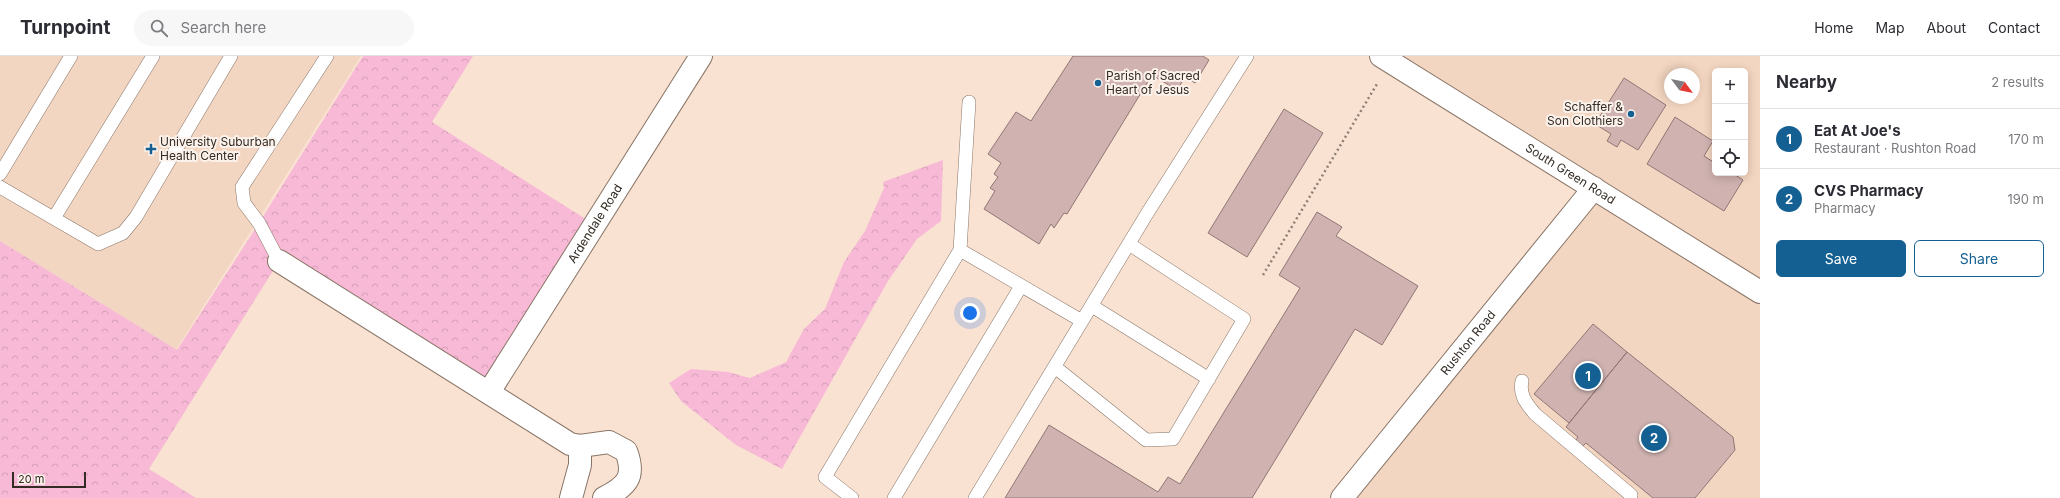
<!DOCTYPE html>
<meta charset="utf-8">
<style>
:root{--surface:#fff;--page:#f7f7f7;--text:#2b2b33;--muted:#7c7c81;--line:#e1e1e2;--accent:#156093}
body{margin:0;font-family:Inter,sans-serif;background:var(--page);color:var(--text)}
.controls{position:absolute;right:12px;top:12px;display:grid;overflow:hidden;border-radius:6px;box-shadow:0 2px 10px #0003}
.controls button{width:36px;height:36px;display:grid;place-items:center;padding:0;border:0;border-bottom:1px solid var(--line);background:var(--surface);color:var(--text);font:20px sans-serif}
.compass{position:absolute;left:1664px;top:12px;width:36px;height:36px;border-radius:50%;background:var(--surface);box-shadow:0 2px 10px #0003;rotate:122deg}
.scale{position:absolute;left:12px;bottom:10px;width:74px;box-sizing:border-box;padding-left:4px;border:2px solid #332b24;border-top:0;font-size:11px;line-height:14px;white-space:nowrap;color:#332b24;-webkit-text-stroke:3px #fcf2ec;paint-order:stroke}
.you{position:absolute;left:970px;top:257px;width:14px;height:14px;margin:-10px;border:3px solid #fff;border-radius:50%;background:#1a73e8;box-shadow:0 0 0 6px #1a73e833}
.badge{display:grid;place-items:center;width:26px;height:26px;border-radius:50%;background:var(--accent);color:#fff;font-size:13px;font-weight:700}
.pin{position:absolute;translate:-50% -50%;border:2px solid #fff;box-shadow:0 1px 4px #0006}
.list{margin:0;padding:0;list-style:none}
h2{display:flex;justify-content:space-between;align-items:center;height:52px;margin:0;padding:0 16px;font-size:17px}
h2 small{font-size:13px;font-weight:400;color:var(--muted)}
.list li{display:grid;grid-template-columns:26px 1fr auto;gap:12px;align-items:center;box-sizing:border-box;height:60px;padding:0 16px;border-top:1px solid var(--line)}
.list b{display:block;font-size:15px;white-space:nowrap}
.list p{margin:0;font-size:13px;white-space:nowrap;color:var(--muted)}
.list em{font-size:13px;font-style:normal;color:var(--muted)}
.actions{display:flex;gap:8px;padding:12px 16px}
.actions a{flex:1;padding:9px 0;border:1px solid var(--accent);border-radius:6px;text-align:center;font-size:14px;color:var(--accent)}
.actions .main{background:var(--accent);color:#fff}
.icon{flex:none;width:22px;height:22px;fill:none;stroke:currentColor;stroke-width:2;stroke-linecap:round;stroke-linejoin:round}
.map{position:relative;flex:none;width:1760px;height:442px;overflow:hidden}
header{display:flex;align-items:center;gap:24px;box-sizing:border-box;height:56px;padding:0 20px;background:var(--surface);border-bottom:1px solid var(--line)}
header strong{font-size:19px}
nav{display:flex;gap:22px;margin-inline-start:auto;font-size:14px}
.search{width:280px;height:36px;background:var(--page);display:flex;align-items:center;gap:10px;box-sizing:border-box;padding:0 14px;border-radius:22px;color:var(--muted);font-size:15px}
main{display:flex}
aside{flex:1;background:var(--surface)}
.map>svg:first-child{display:block}
.built{fill:#f3d6c1;fill-rule:evenodd}
.forest{fill:url(#forest-crowns)}
.building{fill:#d0b3b1;stroke:#907674}
.lines{fill:none;stroke-linecap:round;stroke-linejoin:round}
.lane-casing{stroke:#897567;stroke-width:14}
.street-casing{stroke:#897567;stroke-width:24}
.secondary-casing{stroke:#897567;stroke-width:24}
.path{stroke:#8e7f74;stroke-width:2.5;stroke-dasharray:2 3;stroke-linecap:butt}
.lane{stroke:#fff;stroke-width:13}
.street{stroke:#fff;stroke-width:22}
.secondary{stroke:#fff;stroke-width:22}
.poi-dot{fill:#156093;stroke:#fcf2ec;stroke-width:1.5}
.labels{text-anchor:middle;stroke-width:4;stroke-linejoin:round;paint-order:stroke}
.poi-label{font-size:12px;fill:#332b24;stroke:#fcf2ec;text-anchor:start}
.street-label{font-size:12px;fill:#332b24;stroke:#fcf2ec}
</style>
<header>
<strong>Turnpoint</strong>
<div class="search"><svg class="icon" aria-label="search" viewBox="0 0 24 24"><circle cx="10" cy="10" r="6"/><path d="M15 15l6 6"/></svg>Search here</div>
<nav><a>Home</a><a>Map</a><a>About</a><a>Contact</a></nav>
</header>
<main>
<div class="map">
<svg width="1760" height="442" viewBox="0 0 1760 442">
<defs>
<pattern id="forest-crowns" width="20" height="18" patternUnits="userSpaceOnUse"><rect width="20" height="18" fill="#f8b9d6"/><path d="M2 6a3 3 0 1 1 6 0M12 15a3 3 0 1 1 6 0" fill="none" stroke="#d59fb8"/></pattern>
</defs>
<rect width="100%" height="100%" fill="#f9e2d2"/>
<path class="built" d="M 0,0 L 361,0 L 176,294 L 0,185 Z
M 1382,0 L 1760,0 L 1760,442 L 1342,442 L 1594,133 ZM 1715,15 L 1745,15 L 1745,117 L 1715,117 ZM 1670,18 L 1694,18 L 1694,42 L 1670,42 Z"/>
<path class="forest" d="M 363,0 L 473,0 L 432,66 L 595,169 L 489,336 L 279,205 L 149,413 L 196,442 L 0,442 L 0,185 L 177,294 L 259,167 Z
M 943,104 L 941,165 L 917,183 L 888,225 L 782,413 L 736,389 L 681,345 L 669,327 L 691,313 L 728,316 L 750,322 L 786,306 L 804,273 L 825,253 L 844,206 L 865,175 L 884,132 L 883,126 Z"/>
<path class="building" d="M 1073,0 L 1203,0 L 1209,4 L 1195,27 L 1185,21 L 1177,34 L 1152,19 L 1067,158 L 1064,157 L 1054,172 L 1051,168 L 1039,188 L 984,153 L 995,135 L 990,132 L 998,121 L 994,118 L 1001,107 L 988,98 L 1016,56 L 1031,65 Z
M 1624,22 L 1666,49 L 1638,94 L 1621,84 L 1617,91 L 1607,85 L 1611,78 L 1595,68 Z
M 1284,53 L 1323,77 L 1247,201 L 1208,177 Z
M 1675,61 L 1713,85 L 1704,100 L 1715,107 L 1715,117 L 1732,117 L 1743,124 L 1724,155 L 1647,108 Z
M 1317,156 L 1342,171 L 1336,180 L 1418,230 L 1382,289 L 1355,273 L 1252,442 L 1005,442 L 1049,369 L 1158,436 L 1168,421 L 1180,428 L 1300,232 L 1279,219 Z
M 1593,268 L 1627,296 L 1569,367 L 1534,338 Z
M 1627,296 L 1733,381 L 1735,394 L 1695,442 L 1653,442 L 1586,387 L 1582,391 L 1575,385 L 1578,381 L 1566,371 Z"/>
<g class="lines">
<defs>
<path id="lane" d="M 0,118 L 71,0
M 0,131 L 98,188 L 123,177 L 136,161 L 231,0
M 54,162 L 153,0
M 960,194 L 969,46
M 279,205 L 259,167 L 244,147 L 242,131 L 327,0
M 1092,250 L 1209,323
M 1055,311 L 1146,384 L 1173,383 L 1244,263 L 1129,188
M 1522,325 C 1519,339 1526,347 1535,358 L 1631,439
M 852,442 L 825,421 L 960,194 L 1082,265
M 894,442 L 1021,230
M 975,442 L 1148,156 L 1247,0"/>
<g id="street">
<path d="M 279,205 L 570,388 L 580,390 L 609,386 L 626,395 C 636,421 627,430 604,442"/>
<path id="s1" d="M 489,336 L 701,0"/>
<path d="M 571,442 L 580,409 L 580,390"/>
<path id="s2" d="M 1342,442 L 1594,132"/>
</g>
<g id="secondary">
<path id="s3" d="M 1381,0 L 1760,236"/>
</g>
</defs>
<use href="#lane" class="lane-casing"/>
<use href="#street" class="street-casing"/>
<use href="#secondary" class="secondary-casing"/>
<path class="path" d="M 1263,219 L 1377,28"/>
<use href="#lane" class="lane"/>
<use href="#street" class="street"/>
<use href="#secondary" class="secondary"/>
</g>
<g class="poi-dot">
<circle cx="1098" cy="27" r="4"/>
<circle cx="1631" cy="58" r="4"/>
<path d="M149 87h4v4h4v4h-4v4h-4v-4h-4v-4h4z"/>
</g>
<g class="labels">
<g class="poi-label">
<text x="1106" y="24">Parish of Sacred<tspan x="1106" dy="14">Heart of Jesus</tspan></text>
<text x="1623" y="55" text-anchor="end">Schaffer &amp;<tspan x="1623" dy="14">Son Clothiers</tspan></text>
<text x="160" y="90">University Suburban<tspan x="160" dy="14">Health Center</tspan></text>
</g>
<g class="street-label">
<text dy="4" stroke="none"><textPath href="#s3" startOffset="223">South Green Road</textPath></text>
<text dy="4" stroke="none"><textPath href="#s1" startOffset="199">Ardendale Road</textPath></text>
<text dy="4" stroke="none"><textPath href="#s2" startOffset="200">Rushton Road</textPath></text>
</g>
</g>
</svg>
<div class="controls">
<button>+</button>
<button>−</button>
<button><svg class="icon" aria-label="locate" viewBox="0 0 24 24"><circle cx="12" cy="12" r="6"/><path d="M12 2v4M12 18v4M2 12h4M18 12h4"/></svg></button>
</div>
<svg class="compass" viewBox="-18 -18 36 36"><path d="M0-13l5 13h-10z" fill="#e53935"/><path d="M0 13l5-13h-10z" fill="#7c7c81"/></svg>
<div class="scale">20 m</div>
<div class="you"></div>
<div class="pin badge" style="left:1588px;top:320px">1</div>
<div class="pin badge" style="left:1654px;top:382px">2</div>
</div>
<aside>
<h2>Nearby<small>2 results</small></h2>
<ul class="list">
<li><span class="badge">1</span><div><b>Eat At Joe's</b><p>Restaurant · Rushton Road</p></div><em>170 m</em></li>
<li><span class="badge">2</span><div><b>CVS Pharmacy</b><p>Pharmacy</p></div><em>190 m</em></li>
</ul>
<div class="actions"><a class="main">Save</a><a>Share</a></div>
</aside>
</main>
